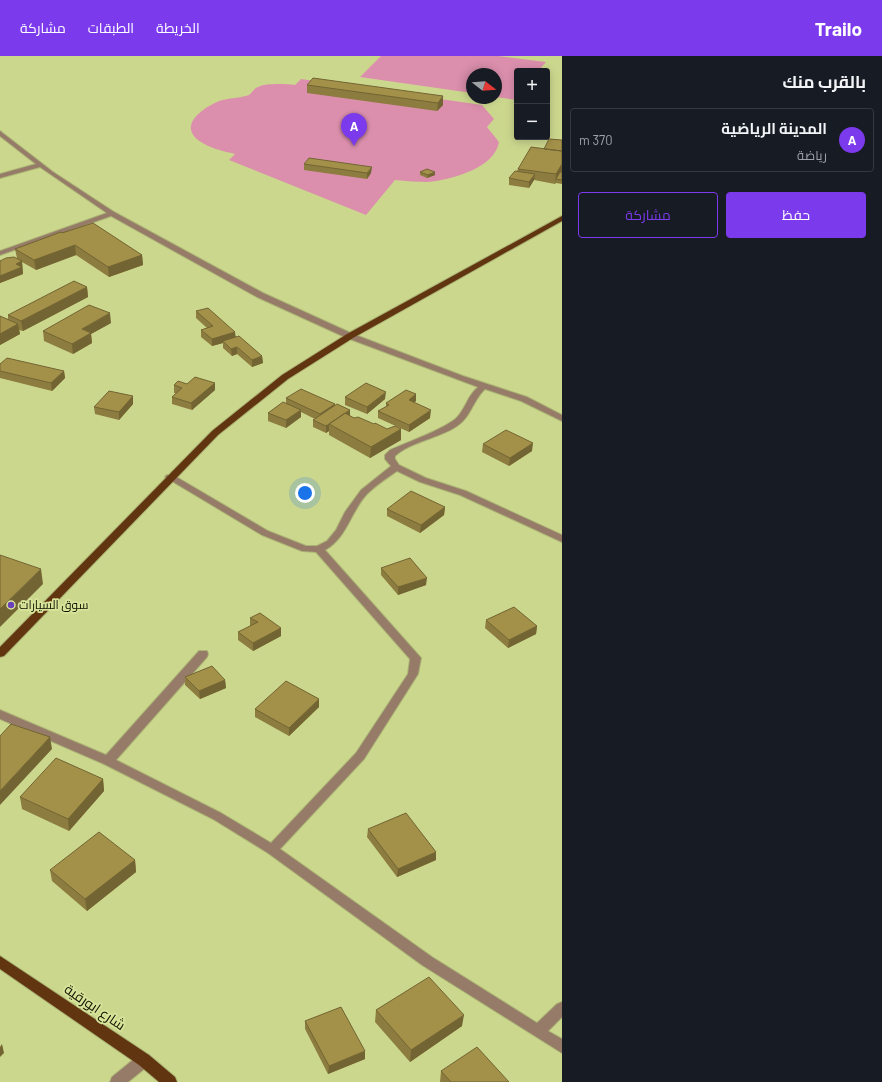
<!DOCTYPE html>
<html lang="ar">
<meta charset="utf-8">
<style>
:root{--surface:#171b24;--page:#20242c;--text:#f1f3f6;--muted:#9ea1a6;--line:#363941;--accent:#7c3aed}
body{margin:0;font-family:Barlow,Cairo,sans-serif;background:var(--page);color:var(--text);direction:rtl}
.controls{position:absolute;right:12px;top:12px;display:grid;overflow:hidden;border-radius:4px;box-shadow:0 2px 10px #0003}
.controls button{width:36px;height:36px;display:grid;place-items:center;padding:0;border:0;border-bottom:1px solid var(--line);background:var(--surface);color:var(--text);font:20px sans-serif}
.compass{position:absolute;left:466px;top:12px;width:36px;height:36px;border-radius:50%;background:var(--surface);box-shadow:0 2px 10px #0003;rotate:107deg}
.you{position:absolute;left:305px;top:437px;width:14px;height:14px;margin:-10px;border:3px solid #fff;border-radius:50%;background:#1a73e8;box-shadow:0 0 0 6px #1a73e833}
.badge{display:grid;place-items:center;width:26px;height:26px;border-radius:50%;background:var(--accent);color:#fff;font-size:13px;font-weight:700}
.pin{position:absolute;translate:-50% -33px;filter:drop-shadow(0 1px 2px #0008)}
.pin::after{content:'';position:absolute;top:21px;width:14px;height:12px;background:inherit;clip-path:polygon(0 0,100% 0,50% 100%)}
.list{margin:0;padding:0;list-style:none}
h2{display:flex;justify-content:space-between;align-items:center;height:52px;margin:0;padding:0 16px;font-size:17px}
h2 small{font-size:13px;font-weight:400;color:var(--muted)}
.list li{display:grid;grid-template-columns:26px 1fr auto;gap:12px;align-items:center;box-sizing:border-box;height:64px;margin:0 8px 8px;padding:0 8px;border:1px solid var(--line);border-radius:4px}
.list b{display:block;font-size:15px;white-space:nowrap}
.list p{margin:0;font-size:13px;white-space:nowrap;color:var(--muted)}
.list em{font-size:13px;font-style:normal;color:var(--muted)}
.actions{display:flex;gap:8px;padding:12px 16px}
.actions a{flex:1;padding:9px 0;border:1px solid var(--accent);border-radius:4px;text-align:center;font-size:14px;color:var(--accent)}
.actions .main{background:var(--accent);color:#fff}
.map{position:relative;flex:none;width:562px;height:1026px;overflow:hidden;direction:ltr}
header{display:flex;align-items:center;gap:24px;box-sizing:border-box;height:56px;padding:0 20px;background:var(--accent);color:#fff}
header strong{font-size:19px}
nav{display:flex;gap:22px;margin-inline-start:auto;font-size:14px}
main{display:flex}
aside{flex:1;background:var(--surface)}
.map>svg:first-child{display:block}
.green{fill:#db8fac}
.lines{fill:none;stroke-linecap:round;stroke-linejoin:round}
.minor-casing{stroke:#abb474;stroke-width:2}
.primary-casing{stroke:#abb474;stroke-width:2}
.minor{fill:#967b69;fill-rule:evenodd}
.primary{fill:#623511;fill-rule:evenodd}
.wall{fill:#8c7c3f}
.shaded-wall{fill:#726533}
.building{fill:#a39049;stroke:#726533}
.poi-dot{fill:#6b41b9;stroke:#d9e49b;stroke-width:1.5}
.labels{text-anchor:middle;stroke-width:3.5;stroke-linejoin:round;paint-order:stroke}
.poi-label{font-size:12px;fill:#121400;stroke:#d9e49b;text-anchor:start}
.near-street-label{font-size:14px;fill:#121400;stroke:#d9e49b}
</style>
<header>
<strong>Trailo</strong>
<nav><a>الخريطة</a><a>الطبقات</a><a>مشاركة</a></nav>
</header>
<main>
<aside>
<h2>بالقرب منك<small></small></h2>
<ul class="list">
<li><span class="badge">A</span><div><b>المدينة الرياضية</b><p>رياضة</p></div><em>370 m</em></li>
</ul>
<div class="actions"><a class="main">حفظ</a><a>مشاركة</a></div>
</aside>
<div class="map">
<svg width="562" height="1026" viewBox="0 0 562 1026">
<rect width="100%" height="100%" fill="#ccd78e"/>
<path class="green" d="M 381,0 L 498,0 L 546,6 L 538,15 L 517,15 L 516,44 L 496,41 L 496,18 L 472,18 L 472,37 L 360,21 Z
M 301,23 L 482,49 L 494,63 L 487,71 L 499,86 C 495,112 451,124 428,126 C 417,126 406,125 395,124 L 366,159 L 229,104 L 235,98 C 222,95 209,92 198,84 C 178,68 205,51 219,45 C 228,42 241,42 249,39 C 252,37 254,32 258,31 C 266,27 286,28 295,29 Z"/>
<g class="lines">
<defs>
<path id="minor" d="M 0,75 L 53,116 L 114,156 L 263,237 L 353,278 L 463,320 L 527,341 L 562,359 L 562,365 L 521,345 L 485,333 C 473,344 471,361 457,370 C 440,382 410,386 395,400 L 395,403 L 399,409 L 426,422 L 466,435 L 562,479 L 562,486 L 460,439 L 420,426 L 397,415 C 387,422 376,429 367,438 C 351,455 347,482 325,494 L 421,602 L 418,618 L 364,703 L 280,793 L 432,901 L 537,967 L 557,948 L 562,946 L 562,961 L 548,975 L 562,983 L 562,997 L 422,909 L 268,797 L 213,763 L 104,708 L 0,663 L 0,654 L 106,699 L 199,595 L 207,595 L 208,598 L 207,601 L 116,704 L 221,757 L 271,787 L 356,697 L 408,618 L 410,603 L 316,496 L 302,495 L 262,479 L 165,421 L 167,419 L 173,419 L 268,475 L 306,490 L 317,490 L 327,485 L 336,474 L 345,456 L 361,434 L 391,410 L 385,403 L 385,399 L 390,394 C 405,387 451,371 459,359 C 467,349 467,341 478,331 L 347,282 L 257,241 L 111,160 L 0,199 L 0,195 L 107,157 L 40,111 L 0,122 L 0,118 L 36,108 L 0,80 Z
M 144,998 L 149,999 L 151,1004 L 149,1009 L 128,1026 L 110,1026 L 112,1021 L 139,999 Z"/>
<path id="primary" d="M 562,160 L 562,165 L 353,282 L 288,323 L 218,379 L 4,600 L 0,601 L 0,591 L 212,375 L 282,319 L 347,278 Z
M 0,900 L 149,999 L 175,1021 L 177,1026 L 159,1026 L 139,1009 L 0,913 Z"/>
</defs>
<use href="#minor" class="minor-casing"/>
<use href="#primary" class="primary-casing"/>
<use href="#minor" class="minor"/>
<use href="#primary" class="primary"/>
</g>
<path class="wall" d="M 307,29 L 443,40 L 443,49 L 437,55 L 307,37 Z
M 562,84 L 562,128 L 556,127 L 555,128 L 534,124 L 529,132 L 509,129 L 509,122 L 517,115 L 518,113 L 544,93 Z
M 304,108 L 371,117 L 367,123 L 304,114 Z
M 420,116 L 435,119 L 427,122 L 420,119 Z
M 62,177 L 142,199 L 143,209 L 109,221 L 76,199 L 36,214 L 22,206 L 23,218 L 0,227 L 0,205 L 17,202 L 15,193 Z
M 87,231 L 88,241 L 23,275 L 19,274 L 20,278 L 0,289 L 0,260 L 8,263 L 8,259 Z
M 196,255 L 236,281 L 262,300 L 263,307 L 252,311 L 237,298 L 232,300 L 223,292 L 223,287 L 212,290 L 201,281 L 201,274 L 207,272 L 196,262 Z
M 111,267 L 91,278 L 92,287 L 73,298 L 44,285 L 43,275 Z
M 0,308 L 64,315 L 65,322 L 52,335 L 0,322 Z
M 215,327 L 215,334 L 192,354 L 172,348 L 172,341 L 176,337 L 174,337 L 174,329 Z
M 416,338 L 416,345 L 414,346 L 430,362 L 409,376 L 378,362 L 378,355 L 386,351 L 386,347 Z
M 133,340 L 133,348 L 119,364 L 95,358 L 94,351 Z
M 345,341 L 385,343 L 367,358 L 345,349 Z
M 286,342 L 335,348 L 334,349 L 350,354 L 350,360 L 354,362 L 387,373 L 401,373 L 401,384 L 370,402 L 329,379 L 329,375 L 326,377 L 313,371 L 313,364 L 315,363 L 301,356 L 301,361 L 286,372 L 268,365 L 268,357 L 286,348 Z
M 483,388 L 532,395 L 509,410 L 482,396 Z
M 445,451 L 444,459 L 420,477 L 387,460 L 387,453 Z
M 381,512 L 426,529 L 398,539 L 381,519 Z
M 250,562 L 281,572 L 281,580 L 253,595 L 238,584 L 238,576 L 250,570 Z
M 486,564 L 537,570 L 536,578 L 508,592 L 485,572 Z
M 185,621 L 225,624 L 226,632 L 200,643 L 185,629 Z
M 319,651 L 289,680 L 255,661 L 255,653 Z
M 103,723 L 104,735 L 69,775 L 22,753 L 20,741 Z
M 368,773 L 436,804 L 397,821 L 367,781 Z
M 135,804 L 136,816 L 87,855 L 52,825 L 50,814 Z
M 376,954 L 462,970 L 410,1006 L 375,966 Z
M 305,965 L 365,1003 L 328,1018 L 305,973 Z
M 441,1015 L 509,1026 L 440,1026 Z"/>
<path class="shaded-wall" d="M 443,40 L 443,49 L 437,55 L 438,47 Z
M 562,108 L 562,115 L 557,124 L 556,123 L 555,128 L 556,118 Z
M 372,111 L 371,117 L 367,123 L 367,117 Z
M 435,116 L 435,119 L 427,122 L 428,119 Z
M 535,118 L 534,124 L 529,132 L 529,126 Z
M 75,189 L 76,199 L 36,214 L 34,204 Z
M 142,199 L 143,209 L 109,221 L 108,211 Z
M 22,205 L 23,218 L 0,227 L 0,220 L 16,208 Z
M 87,231 L 88,241 L 23,275 L 21,265 Z
M 110,257 L 111,267 L 91,278 L 92,287 L 73,298 L 72,288 L 82,273 Z
M 18,268 L 20,278 L 0,289 L 0,278 Z
M 235,276 L 236,283 L 223,285 L 223,287 L 212,290 L 212,283 Z
M 237,291 L 237,298 L 232,300 L 231,293 Z
M 262,300 L 263,307 L 252,311 L 252,304 Z
M 64,315 L 65,322 L 52,335 L 51,327 Z
M 215,327 L 215,334 L 192,354 L 191,347 Z
M 386,336 L 385,343 L 367,358 L 367,351 Z
M 416,338 L 416,345 L 409,351 L 409,344 Z
M 133,340 L 133,348 L 119,364 L 119,356 Z
M 335,348 L 334,355 L 320,365 L 320,358 Z
M 301,354 L 301,361 L 286,372 L 286,364 Z
M 350,354 L 350,361 L 329,368 L 329,375 L 326,377 L 326,370 Z
M 431,354 L 430,362 L 409,376 L 409,369 Z
M 401,373 L 401,384 L 370,402 L 371,391 Z
M 533,387 L 532,395 L 509,410 L 510,402 Z
M 445,451 L 444,459 L 420,477 L 421,469 Z
M 41,513 L 43,528 L 0,571 L 0,553 Z
M 427,522 L 426,529 L 398,539 L 398,531 Z
M 537,570 L 536,578 L 508,592 L 509,584 Z
M 281,572 L 281,580 L 253,595 L 253,587 Z
M 225,624 L 226,632 L 200,643 L 199,635 Z
M 319,643 L 319,651 L 289,680 L 289,672 Z
M 50,681 L 52,693 L 0,749 L 0,735 Z
M 103,723 L 104,735 L 69,775 L 68,763 Z
M 436,796 L 436,804 L 397,821 L 398,813 Z
M 135,804 L 136,816 L 87,855 L 85,843 Z
M 464,959 L 462,970 L 410,1006 L 411,994 Z
M 2,988 L 4,997 L 0,1001 L 0,991 Z
M 365,995 L 365,1003 L 328,1018 L 329,1010 Z"/>
<path class="building" d="M 313,22 L 443,40 L 438,47 L 307,29 Z
M 549,83 L 562,84 L 562,95 L 544,93 Z
M 531,91 L 562,95 L 562,108 L 556,118 L 518,113 Z
M 309,102 L 372,111 L 367,117 L 304,108 Z
M 427,113 L 435,116 L 428,119 L 420,116 Z
M 515,115 L 535,118 L 529,126 L 509,122 Z
M 560,116 L 562,116 L 562,124 L 556,123 Z
M 93,167 L 142,199 L 108,211 L 75,189 L 34,204 L 15,193 L 61,176 L 62,177 Z
M 14,201 L 22,205 L 16,208 L 22,211 L 0,220 L 0,205 L 6,202 Z
M 74,225 L 87,231 L 21,265 L 8,259 Z
M 89,249 L 110,257 L 82,273 L 91,277 L 72,288 L 43,275 Z
M 208,252 L 235,276 L 212,283 L 201,274 L 213,270 L 196,255 Z
M 0,260 L 18,268 L 0,278 Z
M 239,280 L 262,300 L 252,304 L 237,291 L 231,293 L 223,285 Z
M 7,302 L 64,315 L 51,327 L 0,315 L 0,308 Z
M 195,321 L 215,327 L 191,347 L 172,341 L 182,332 L 174,329 L 178,325 L 187,328 Z
M 366,327 L 386,336 L 367,351 L 345,341 Z
M 301,333 L 335,348 L 320,358 L 286,342 Z
M 406,334 L 416,338 L 409,344 L 431,354 L 409,369 L 378,355 L 389,349 L 386,347 Z
M 109,335 L 133,340 L 119,356 L 94,351 Z
M 283,346 L 301,354 L 286,364 L 268,357 Z
M 337,348 L 350,354 L 326,370 L 313,364 Z
M 345,357 L 354,362 L 358,361 L 374,368 L 375,367 L 387,373 L 395,370 L 401,373 L 371,391 L 329,368 Z
M 506,374 L 533,387 L 510,402 L 483,388 Z
M 411,435 L 445,451 L 421,469 L 387,453 Z
M 0,499 L 41,513 L 0,553 Z
M 410,502 L 427,522 L 398,531 L 381,512 Z
M 514,551 L 537,570 L 509,584 L 486,564 Z
M 260,557 L 281,572 L 253,587 L 238,576 L 258,566 L 250,562 Z
M 212,610 L 225,624 L 199,635 L 185,621 Z
M 286,625 L 319,643 L 289,672 L 255,653 Z
M 11,668 L 50,681 L 0,735 L 0,680 Z
M 56,702 L 103,723 L 68,763 L 20,741 Z
M 406,757 L 436,796 L 398,813 L 368,773 Z
M 99,776 L 135,804 L 85,843 L 50,814 Z
M 429,921 L 464,959 L 411,994 L 376,954 Z
M 341,951 L 365,995 L 329,1010 L 305,965 Z
M 477,991 L 509,1026 L 451,1026 L 441,1015 Z"/>
<circle class="poi-dot" cx="11" cy="549" r="4"/>
<g class="labels">
<g class="poi-label">
<text x="19" y="553">سوق السيارات</text>
</g>
<g class="near-street-label">
<text transform="translate(95 951) rotate(34)" y="5">شارع ابورقية</text>
</g>
</g>
</svg>
<div class="controls">
<button>+</button>
<button>−</button>
</div>
<svg class="compass" viewBox="-18 -18 36 36"><path d="M0-13l5 13h-10z" fill="#e53935"/><path d="M0 13l5-13h-10z" fill="#9ea1a6"/></svg>
<div class="you"></div>
<div class="pin badge" style="left:354px;top:90px">A</div>
</div>
</main>
